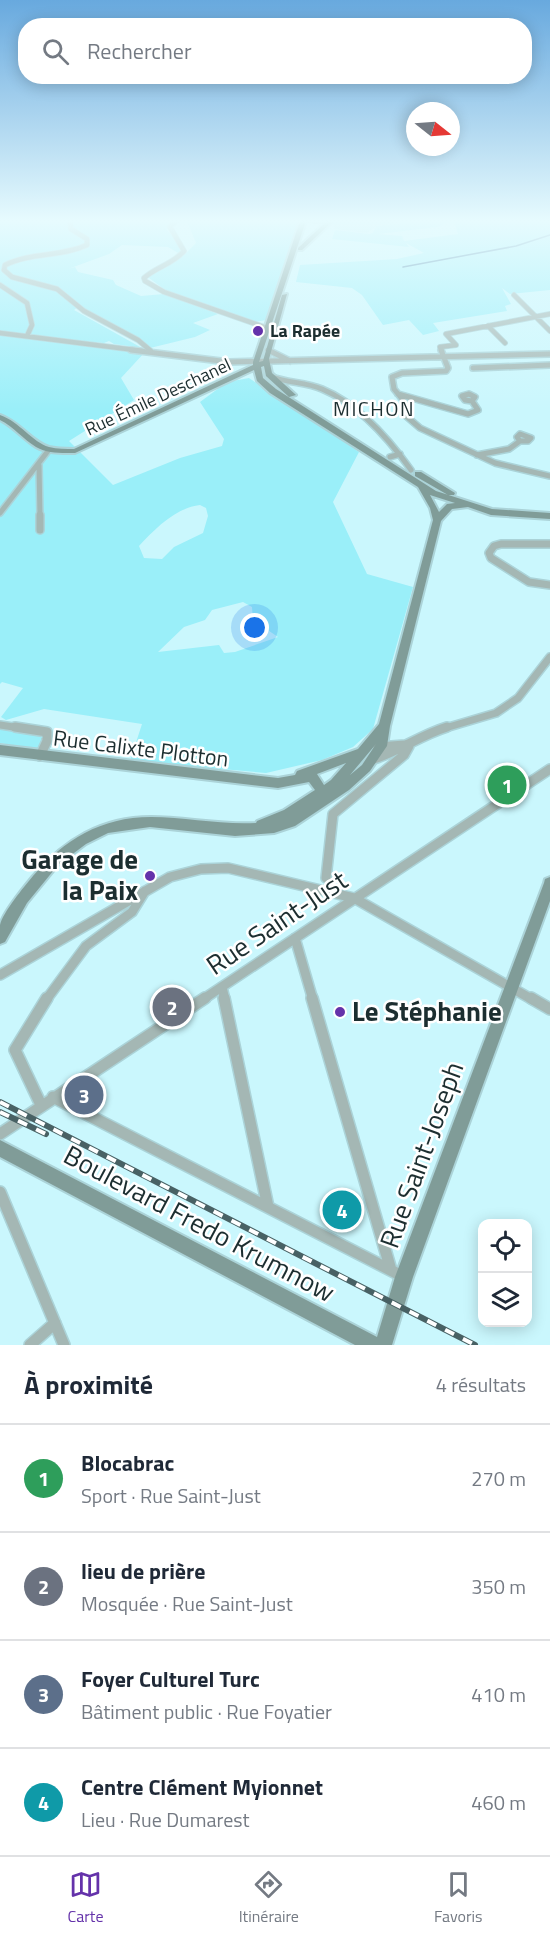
<!DOCTYPE html>
<html lang="fr">
<meta charset="utf-8">
<style>
:root{--surface:#fff;--page:#f6f6f7;--text:#1f2937;--muted:#747a83;--line:#e0e1e3;--accent:#6432aa}
body{margin:0;font-family:"Titillium Web",sans-serif;background:var(--page);color:var(--text)}
.controls{position:absolute;right:18px;bottom:18px;display:grid;overflow:hidden;border-radius:12px;box-shadow:0 3px 15px #0003}
.controls button{width:54px;height:54px;display:grid;place-items:center;padding:0;border:0;border-bottom:2px solid var(--line);background:var(--surface);color:var(--text);font:30px sans-serif}
.compass{position:absolute;left:406px;top:102px;width:54px;height:54px;border-radius:50%;background:var(--surface);box-shadow:0 3px 15px #0003;rotate:107deg}
.you{position:absolute;left:255px;top:628px;width:21px;height:21px;margin:-15px;border:4px solid #fff;border-radius:50%;background:#1a73e8;box-shadow:0 0 0 9px #1a73e833}
.badge{display:grid;place-items:center;width:39px;height:39px;border-radius:50%;background:var(--accent);color:#fff;font-size:20px;font-weight:700}
.pin{position:absolute;translate:-50% -50%;border:3px solid #fff;box-shadow:0 2px 6px #0006}
.list{margin:0;padding:0;list-style:none}
h2{display:flex;justify-content:space-between;align-items:center;height:78px;margin:0;padding:0 24px;font-size:26px}
h2 small{font-size:20px;font-weight:400;color:var(--muted)}
.list li{display:grid;grid-template-columns:39px 1fr auto;gap:18px;align-items:center;box-sizing:border-box;height:108px;padding:0 24px;border-top:2px solid var(--line)}
.list b{display:block;font-size:22px;white-space:nowrap}
.list p{margin:0;font-size:20px;white-space:nowrap;color:var(--muted)}
.list em{font-size:20px;font-style:normal;color:var(--muted)}
.icon{flex:none;width:33px;height:33px;fill:none;stroke:currentColor;stroke-width:2;stroke-linecap:round;stroke-linejoin:round}
.map{position:relative;flex:none;width:550px;height:1345px;overflow:hidden}
.search{position:absolute;background:var(--surface);box-shadow:0 3px 15px #0003;left:18px;right:18px;top:18px;height:66px;display:flex;align-items:center;gap:15px;box-sizing:border-box;padding:0 21px;border-radius:24px;color:var(--muted);font-size:22px}
.sheet{height:510px;background:var(--surface)}
nav{display:flex;justify-content:space-around;align-items:center;box-sizing:border-box;height:84px;border-top:2px solid var(--line);background:var(--surface);font-size:16px;color:var(--muted)}
nav a{display:grid;justify-items:center;gap:3px}
nav .on{color:var(--accent)}
.map>svg:first-child{display:block}
.built{fill:#b5ebf1}
.green{fill:#9aeff9;fill-rule:evenodd}
.lines{fill:none;stroke-linecap:round;stroke-linejoin:round}
.stream{stroke:#3c78a0;stroke-width:1.5}
.street-tunnel{stroke:#a7cfd4;stroke-width:4.5;stroke-dasharray:4.5 2;stroke-linecap:butt}
.secondary-tunnel{stroke:#a7cfd4;stroke-width:8;stroke-dasharray:8 4;stroke-linecap:butt}
.street-far4-casing{stroke:#abd3d8;stroke-width:6}
.street-far3-casing{stroke:#abd3d8;stroke-width:8}
.street-far2-casing{stroke:#abd3d8;stroke-width:10}
.street-far1-casing{stroke:#abd3d8;stroke-width:12}
.street-casing{stroke:#abd3d8;stroke-width:14}
.secondary-casing{stroke:#abd3d8;stroke-width:4}
.street-far4{stroke:#a4b7b4;stroke-width:4.5}
.street-far3{stroke:#a4b7b4;stroke-width:5}
.street-far2{stroke:#a4b7b4;stroke-width:7}
.street-far1{stroke:#a4b7b4;stroke-width:9}
.street{stroke:#a4b7b4;stroke-width:11}
.secondary{fill:#809c98;fill-rule:evenodd}
.rail-casing{stroke:#486164;stroke-width:6}
.rail{stroke:#fff;stroke-width:4;stroke-dasharray:10;stroke-linecap:butt}
.poi-dot{fill:#6432aa;stroke:#fff;stroke-width:2}
.labels{text-anchor:middle;stroke-width:5;stroke-linejoin:round;paint-order:stroke}
.far-poi-label{font-size:18px;font-weight:bold;fill:#1c2e30;stroke:#fff;text-anchor:start}
.far-street-label{font-size:18px;fill:#1c2e30;stroke:#fff}
.far-neighbourhood-label{font-size:20px;letter-spacing:1.5px;fill:#1c2e30;stroke:#fff}
.street-label{font-size:22px;fill:#1c2e30;stroke:#fff}
.near-poi-label{font-size:27px;font-weight:bold;fill:#1c2e30;stroke:#fff;text-anchor:end}
.near-street-label{font-size:27px;fill:#1c2e30;stroke:#fff}
</style>
<div class="map">
<svg width="550" height="1345" viewBox="0 0 550 1345">
<rect width="100%" height="100%" fill="#caf7fd"/>
<path class="built" d="M 289,221 L 412,221 L 376,226 L 367,233 L 335,229 L 332,223 Z"/>
<path class="green" d="M 0,221 L 173,221 L 167,230 L 182,247 L 180,254 L 168,247 L 122,245 L 109,254 L 68,269 L 75,267 L 78,272 L 113,280 L 116,285 L 141,296 L 164,294 L 218,314 L 193,323 L 210,330 L 195,337 L 150,348 L 79,306 L 74,310 L 142,348 L 114,344 L 109,341 L 104,343 L 78,341 L 146,351 L 121,378 L 134,400 L 69,441 L 113,485 L 180,458 L 222,446 L 224,439 L 200,402 L 227,382 L 249,378 L 359,452 L 333,502 L 367,574 L 413,587 L 373,729 L 353,747 L 322,760 L 266,773 L 130,761 L 142,724 L 44,709 L 6,720 L 1,717 L 23,688 L 2,682 L 0,684 ZM 200,505 L 206,508 L 208,516 L 203,533 L 174,547 L 162,559 L 144,558 L 139,546 C 155,529 175,508 200,505 ZM 243,602 L 252,607 L 253,620 L 278,637 L 235,652 L 224,653 L 219,645 L 158,652 L 184,627 L 205,620 L 212,610 Z
M 187,221 L 298,221 L 266,320 L 255,322 L 168,292 L 149,278 L 150,274 L 183,256 L 196,243 Z
M 424,221 L 447,221 L 438,227 L 378,234 L 402,236 L 404,241 L 458,234 L 454,221 L 550,221 L 550,290 L 510,294 L 502,288 L 511,304 L 505,306 L 507,311 L 433,323 L 439,331 L 423,335 L 409,320 L 383,325 L 362,295 L 352,288 L 296,282 L 300,265 L 397,259 L 424,253 L 406,243 L 409,247 L 332,239 L 335,230 L 369,234 L 373,233 L 376,226 Z
M 0,728 L 40,733 L 43,737 L 39,750 L 0,743 Z"/>
<g class="lines">
<path class="stream" d="M 403,267 L 516,246 L 550,235"/>
<path class="street-tunnel" d="M 307,221 L 313,221"/>
<path class="secondary-tunnel" d="M 262,358 L 264,372"/>
<defs>
<path id="street-far4" d="M 176,221 L 170,227 L 184,251 C 173,264 156,267 144,278 L 145,281 L 164,292 L 267,328
M 313,221 L 330,221
M 4,270 L 12,277 L 57,289 L 84,311 L 138,340 L 151,351
M 4,270 L 5,265 C 31,252 61,257 87,245 L 87,239 L 71,229 L 70,221
M 0,285 L 27,303 L 32,325 L 27,336
M 514,295 L 550,331
M 488,326 L 505,343
M 0,333 L 143,351
M 268,350 L 270,351
M 442,351 L 440,347 L 456,345 L 446,334 L 550,314"/>
<path id="street-far3" d="M 131,350 L 229,362 L 550,354
M 268,350 L 290,361
M 441,350 L 448,368 L 446,371 L 402,373 L 392,377 L 394,389 L 403,400 L 406,416 L 420,428 L 495,463 L 550,476
M 473,368 L 550,365
M 272,377 C 288,383 306,382 322,389 C 358,404 389,439 411,470
M 398,394 L 468,414 L 478,410 L 472,401
M 469,394 L 475,397 L 472,401 L 465,400 L 462,396 Z
M 520,434 L 531,438 L 528,441 L 520,441 L 517,437 Z
M 477,455 L 509,449 L 520,441
M 390,457 L 400,454
M 39,465 L 40,517
M 0,513 L 48,451"/>
<path id="street-far2" d="M 40,515 L 40,530
M 550,544 L 501,544 L 494,546 L 489,553 L 491,558 L 529,582 L 550,585
M 0,725 L 26,729
M 442,729 L 496,713 L 518,698 L 550,657"/>
<path id="street-far1" d="M 15,727 L 47,732 L 47,741 L 40,756
M 378,747 L 405,745
M 374,759 C 399,751 421,735 447,727
M 326,878 L 333,814 L 404,755 L 409,746
M 295,938 L 313,1000
M 0,975 L 170,877 L 201,869 L 228,868 L 354,898 L 533,1000
M 222,987 L 225,1000
M 46,1000 L 86,946 L 132,912 L 145,891
M 202,1000 L 550,769"/>
<path id="street" d="M 224,998 L 268,1207
M 312,998 L 391,1270
M 531,998 L 550,1009
M 53,1097 L 404,1277
M 41,1105 L 15,1050 L 47,998
M 0,1134 L 205,998
M 0,1192 L 64,1345
M 30,1345 L 55,1323"/>
<path id="secondary" d="M 300,221 L 306,221 L 259,362 L 263,361 L 282,295 L 287,294 L 269,359 L 272,373 L 296,395 L 289,397 L 266,376 L 264,366 L 261,367 L 263,378 L 276,389 L 436,491 L 492,509 L 550,513 L 550,519 L 491,515 L 468,507 L 452,509 L 441,521 L 390,726 L 387,746 L 370,771 L 349,790 L 295,826 L 274,833 L 235,836 L 150,827 L 108,833 L 86,844 L 58,865 L 27,903 L 5,942 L 0,944 C 0,938 0,931 0,925 C 3,912 24,887 33,876 C 64,840 101,817 151,817 C 186,817 220,825 256,823 L 257,821 L 284,810 L 315,790 L 309,782 L 278,788 L 0,755 L 0,745 L 278,778 L 295,775 L 297,771 L 358,749 L 379,724 L 433,520 L 430,508 L 418,487 L 270,393 L 257,381 L 254,370 L 75,453 C 62,453 48,454 36,447 C 23,439 14,427 0,420 L 0,415 C 20,422 32,442 49,447 C 57,449 66,449 74,449 L 253,365 L 253,362 ZM 430,495 L 455,503 L 447,504 L 439,512 ZM 376,744 L 362,765 L 350,775 ZM 346,763 L 331,780 L 324,785 L 317,774 Z
M 327,221 L 332,222 L 302,250 L 298,250 L 298,248 Z
M 415,472 L 421,472 L 455,493 L 454,495 L 448,495 L 415,476 Z
M 550,877 L 550,901 L 413,1277 L 392,1345 L 355,1345 L 0,1157 L 0,1140 L 377,1337 L 395,1277 L 544,883 L 545,879 Z"/>
</defs>
<use href="#street-far4" class="street-far4-casing"/>
<use href="#street-far3" class="street-far3-casing"/>
<use href="#street-far2" class="street-far2-casing"/>
<use href="#street-far1" class="street-far1-casing"/>
<use href="#street" class="street-casing"/>
<use href="#secondary" class="secondary-casing"/>
<use href="#street-far4" class="street-far4"/>
<use href="#street-far3" class="street-far3"/>
<use href="#street-far2" class="street-far2"/>
<use href="#street-far1" class="street-far1"/>
<use href="#street" class="street"/>
<use href="#secondary" class="secondary"/>
<defs>
<path id="rail" d="M 0,1102 L 475,1345
M 0,1112 L 46,1134"/>
</defs>
<use href="#rail" class="rail-casing"/>
<use href="#rail" class="rail"/>
</g>
<linearGradient id="sky" x2="0" y2="1"><stop stop-color="#68a9de"/><stop offset="0.54" stop-color="#e7fbfe"/><stop offset="1" stop-color="#e7fbfe" stop-opacity="0"/></linearGradient>
<rect width="550" height="409" fill="url(#sky)"/>
<g class="poi-dot">
<circle cx="258" cy="331" r="6"/>
<circle cx="150" cy="876" r="6"/>
<circle cx="340" cy="1012" r="6"/>
</g>
<g class="labels">
<g class="far-poi-label">
<text x="270" y="337">La Rapée</text>
</g>
<g class="far-street-label">
<text transform="translate(158 397) rotate(-25)" y="6">Rue Émile Deschanel</text>
</g>
<g class="far-neighbourhood-label">
<text x="374" y="416">MICHON</text>
</g>
<g class="street-label">
<text transform="translate(141 748) rotate(7)" y="8">Rue Calixte Plotton</text>
</g>
<g class="near-poi-label">
<text x="138" y="869">Garage de<tspan x="138" dy="31">la Paix</tspan></text>
<text x="352" y="1021" text-anchor="start">Le Stéphanie</text>
</g>
<g class="near-street-label">
<text transform="translate(277 923) rotate(-34)" y="9">Rue Saint-Just</text>
<text transform="translate(422 1155) rotate(-70)" y="9">Rue Saint-Joseph</text>
<text transform="translate(199 1224) rotate(28)" y="9">Boulevard Fredo Krumnow</text>
</g>
</g>
</svg>
<div class="controls">
<button><svg class="icon" aria-label="locate" viewBox="0 0 24 24"><circle cx="12" cy="12" r="6"/><path d="M12 2v4M12 18v4M2 12h4M18 12h4"/></svg></button>
<button><svg class="icon" aria-label="layers" viewBox="0 0 24 24"><path d="M12 4l9 5-9 5-9-5zM3 14l9 5 9-5"/></svg></button>
</div>
<svg class="compass" viewBox="-18 -18 36 36"><path d="M0-13l5 13h-10z" fill="#e53935"/><path d="M0 13l5-13h-10z" fill="#747a83"/></svg>
<div class="you"></div>
<div class="pin badge" style="left:507px;top:785px;background:#2e9e5b">1</div>
<div class="pin badge" style="left:172px;top:1007px;background:#6b7280">2</div>
<div class="pin badge" style="left:84px;top:1095px;background:#5c6f8a">3</div>
<div class="pin badge" style="left:342px;top:1210px;background:#0f9aa8">4</div>
<div class="search"><svg class="icon" aria-label="search" viewBox="0 0 24 24"><circle cx="10" cy="10" r="6"/><path d="M15 15l6 6"/></svg>Rechercher</div>
</div>
<section class="sheet">
<h2>À proximité<small>4 résultats</small></h2>
<ul class="list">
<li><span class="badge" style="background:#2e9e5b">1</span><div><b>Blocabrac</b><p>Sport · Rue Saint-Just</p></div><em>270 m</em></li>
<li><span class="badge" style="background:#6b7280">2</span><div><b>lieu de prière</b><p>Mosquée · Rue Saint-Just</p></div><em>350 m</em></li>
<li><span class="badge" style="background:#5c6f8a">3</span><div><b>Foyer Culturel Turc</b><p>Bâtiment public · Rue Foyatier</p></div><em>410 m</em></li>
<li><span class="badge" style="background:#0f9aa8">4</span><div><b>Centre Clément Myionnet</b><p>Lieu · Rue Dumarest</p></div><em>460 m</em></li>
</ul>
</section>
<nav>
<a class="on"><svg class="icon" aria-label="map" viewBox="0 0 24 24"><path d="M3 6l6-2 6 2 6-2v14l-6 2-6-2-6 2zM9 4v14M15 6v14"/></svg>Carte</a>
<a><svg class="icon" aria-label="directions" viewBox="0 0 24 24"><path d="M12 3l9 9-9 9-9-9zM9 14v-3h6M13 9l2 2-2 2"/></svg>Itinéraire</a>
<a><svg class="icon" aria-label="saved" viewBox="0 0 24 24"><path d="M7 4h10v16l-5-4-5 4z"/></svg>Favoris</a>
</nav>
